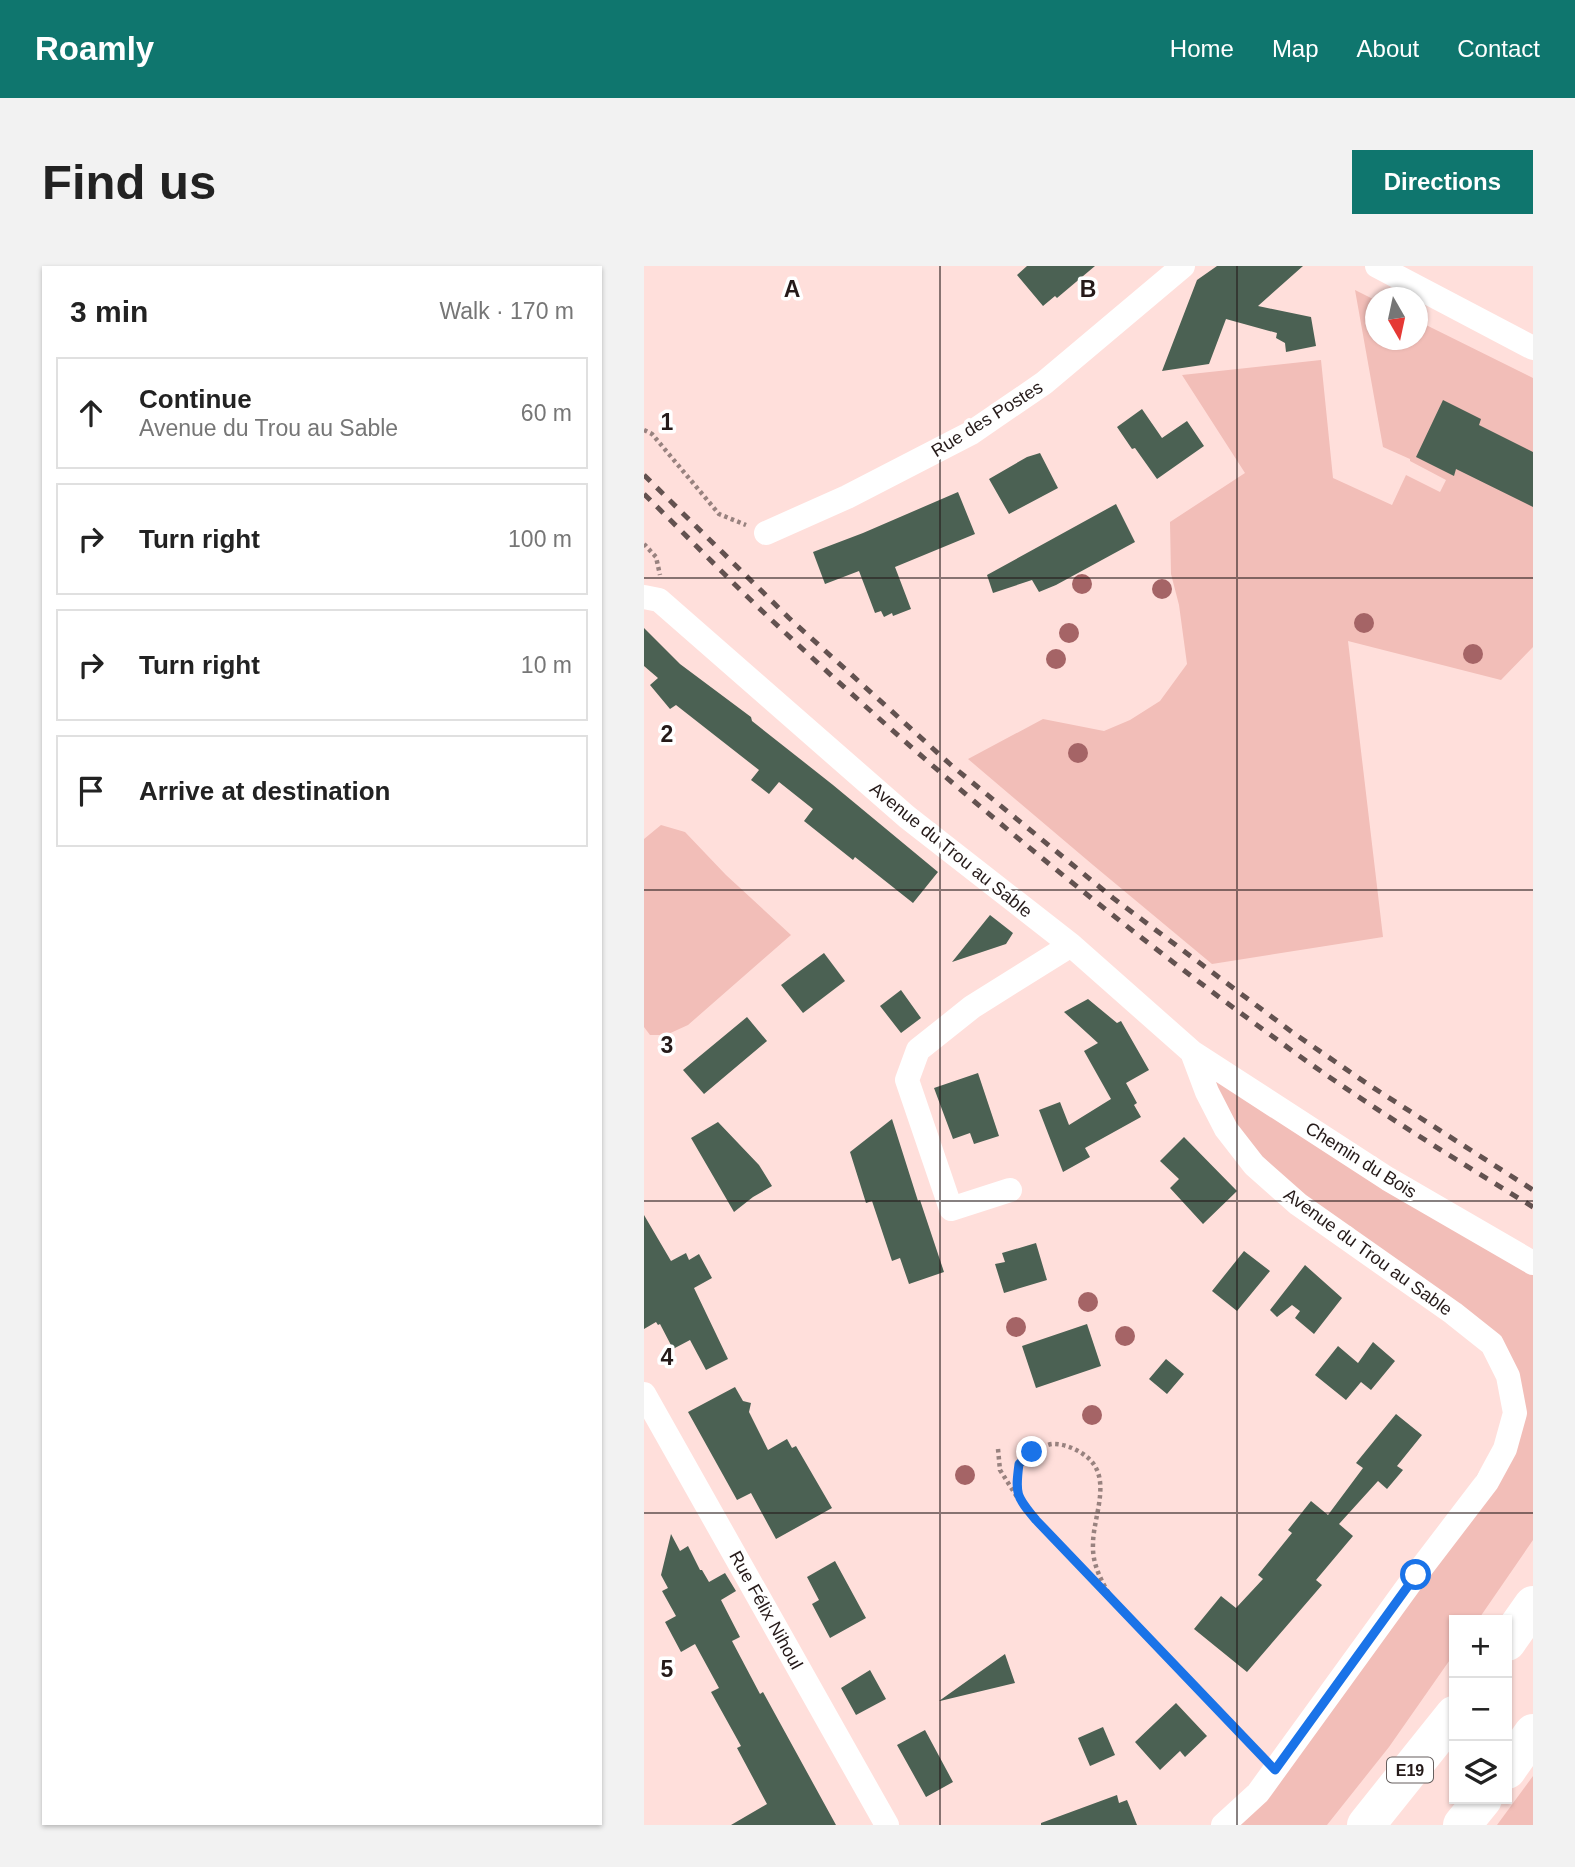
<!DOCTYPE html>
<meta charset="utf-8">
<style>
:root{--surface:#fff;--page:#f2f2f2;--text:#222;--muted:#767676;--line:#e0e0e0;--accent:#0f766e}
body{margin:0;font-family:Arial,sans-serif;background:var(--page);color:var(--text)}
.controls{position:absolute;right:21px;bottom:21px;display:grid;overflow:hidden;border-radius:0px;box-shadow:0 2px 5px #0004}
.controls button{width:63px;height:63px;display:grid;place-items:center;padding:0;border:0;border-bottom:2px solid var(--line);background:var(--surface);color:var(--text);font:35px sans-serif}
.compass{position:absolute;left:721px;top:21px;width:63px;height:63px;border-radius:50%;background:var(--surface);box-shadow:0 2px 5px #0004;rotate:171deg}
.stop{position:absolute;width:21px;height:21px;margin:-16px;border:5px solid #1a73e8;border-radius:50%;background:#fff}
.stop.end{background:#1a73e8;border-color:#fff;box-shadow:0 2px 7px #0008}
.list{margin:0;padding:0;list-style:none}
h2{display:flex;justify-content:space-between;align-items:center;height:91px;margin:0;padding:0 28px;font-size:30px}
h2 small{font-size:23px;font-weight:400;color:var(--muted)}
.list li{display:grid;grid-template-columns:46px 1fr auto;gap:21px;align-items:center;box-sizing:border-box;height:112px;margin:0 14px 14px;padding:0 14px;border:2px solid var(--line);border-radius:0px}
.list b{display:block;font-size:26px;white-space:nowrap}
.list p{margin:0;font-size:23px;white-space:nowrap;color:var(--muted)}
.list em{font-size:23px;font-style:normal;color:var(--muted)}
.icon{flex:none;width:38px;height:38px;fill:none;stroke:currentColor;stroke-width:2;stroke-linecap:round;stroke-linejoin:round}
.map{position:relative;flex:none;width:889px;height:1559px;overflow:hidden;border-radius:0px}
header{display:flex;align-items:center;gap:42px;box-sizing:border-box;height:98px;padding:0 35px;background:var(--accent);color:#fff}
header strong{font-size:33px}
nav{display:flex;gap:38px;margin-inline-start:auto;font-size:24px}
.intro{display:flex;align-items:center;justify-content:space-between;box-sizing:border-box;height:168px;padding:0 42px}
h1{margin:0;font-size:49px}
.button{padding:18px 32px;border-radius:0px;background:var(--accent);color:#fff;font-size:24px;font-weight:700}
main{display:flex;gap:42px;padding:0 42px}
aside{flex:1;background:var(--surface);border-radius:0px;box-shadow:0 2px 5px #0004}
.map>svg:first-child{display:block}
.green{fill:#f2beb8}
.building{fill:#4b6153}
.lines{fill:none;stroke-linecap:round;stroke-linejoin:round}
.path{stroke:#98827f;stroke-width:4.5;stroke-dasharray:3.5 3.5;stroke-linecap:butt}
.minor{stroke:#fff;stroke-width:24}
.motorway{stroke:#fff;stroke-width:38}
.rail{stroke:#635250;stroke-width:5;stroke-dasharray:9 9;stroke-linecap:butt}
.tree{fill:#a56466}
.route{stroke:#1a73e8;stroke-width:9}
.grid{fill:none;stroke:#251a19;stroke-width:2;stroke-opacity:0.55}
.labels{text-anchor:middle;stroke-width:7;stroke-linejoin:round;paint-order:stroke}
.shield{fill:#fff;stroke:#665f5e;stroke-width:2}
.shield-label{font-size:16px;font-weight:bold;fill:#251a19}
.street-label{font-size:18px;fill:#251a19;stroke:#fff}
.grid-label{font-size:23px;text-anchor:middle;font-weight:bold;fill:#251a19;stroke:#fff;stroke-width:7;stroke-linejoin:round;paint-order:stroke}
</style>
<header>
<strong>Roamly</strong>
<nav><a>Home</a><a>Map</a><a>About</a><a>Contact</a></nav>
</header>
<div class="intro"><h1>Find us</h1><a class="button">Directions</a></div>
<main>
<aside>
<h2>3 min<small>Walk · 170 m</small></h2>
<ul class="list">
<li><svg class="icon" aria-label="ahead" viewBox="0 0 24 24"><path d="M12 20V5M6 11l6-6 6 6"/></svg><div><b>Continue</b><p>Avenue du Trou au Sable</p></div><em>60 m</em></li>
<li><svg class="icon" aria-label="right" viewBox="0 0 24 24"><path d="M7 20v-9h11M14 6l5 5-5 5"/></svg><div><b>Turn right</b></div><em>100 m</em></li>
<li><svg class="icon" aria-label="right" viewBox="0 0 24 24"><path d="M7 20v-9h11M14 6l5 5-5 5"/></svg><div><b>Turn right</b></div><em>10 m</em></li>
<li><svg class="icon" aria-label="arrive" viewBox="0 0 24 24"><path d="M6 21V4h12l-3 4 3 4H6"/></svg><div><b>Arrive at destination</b></div></li>
</ul>
</aside>
<div class="map">
<svg width="889" height="1559" viewBox="0 0 889 1559">
<rect width="100%" height="100%" fill="#ffdfdb"/>
<path class="green" d="M 711,24 L 731,34 L 732,74 L 774,74 L 774,55 L 889,112 L 889,381 L 857,414 L 704,375 L 739,671 L 568,698 L 449,599 L 324,493 L 399,453 L 460,465 L 486,454 L 516,435 L 543,398 L 535,339 L 527,308 L 526,256 L 601,207 L 538,109 L 677,94 L 689,212 L 748,239 L 762,209 L 796,226 L 802,214 L 766,195 L 766,193 L 739,181 Z
M 17,559 L 41,566 L 82,609 L 147,669 L 44,759 L 22,769 L 6,769 L 0,761 L 0,573 Z
M 548,786 L 889,1001 L 889,1274 L 834,1354 L 810,1354 L 810,1388 L 745,1481 L 683,1559 L 579,1559 L 772,1309 L 871,1147 L 848,1078 L 610,899 Z
M 889,1510 L 889,1559 L 853,1559 Z"/>
<path class="building" d="M 383,0 L 451,0 L 413,32 L 411,30 L 399,40 L 373,9 Z
M 573,0 L 659,0 L 614,40 L 667,51 L 672,80 L 642,86 L 641,77 L 632,72 L 633,67 L 582,53 L 565,98 L 518,105 L 553,14 Z
M 799,134 L 837,153 L 835,159 L 889,186 L 889,241 L 812,203 L 810,210 L 772,191 Z
M 498,143 L 518,172 L 543,155 L 560,180 L 513,213 L 491,182 L 488,183 L 473,161 Z
M 396,187 L 414,222 L 365,248 L 345,213 L 383,191 Z
M 314,226 L 331,268 L 251,301 L 267,343 L 249,350 L 248,347 L 240,351 L 237,345 L 231,347 L 215,305 L 181,318 L 169,286 L 219,267 Z
M 472,238 L 491,276 L 412,319 L 395,326 L 388,314 L 349,327 L 343,309 Z
M 0,362 L 36,398 L 107,451 L 108,455 L 189,519 L 294,606 L 269,637 L 211,591 L 209,594 L 160,555 L 169,543 L 135,516 L 125,528 L 107,514 L 115,504 L 32,439 L 26,443 L 6,419 L 14,412 L 0,400 Z
M 346,649 L 369,667 L 362,678 L 308,696 Z
M 180,687 L 201,715 L 159,747 L 137,719 Z
M 257,724 L 277,752 L 257,767 L 236,740 Z
M 444,733 L 473,757 L 477,755 L 505,804 L 482,817 L 493,837 L 490,839 L 497,851 L 441,882 L 446,891 L 419,906 L 395,844 L 416,836 L 425,859 L 467,833 L 440,785 L 454,777 L 420,746 Z
M 103,751 L 123,775 L 60,828 L 39,804 Z
M 334,807 L 355,870 L 330,878 L 326,867 L 309,873 L 290,822 Z
M 248,853 L 274,935 L 276,934 L 300,1006 L 265,1018 L 256,992 L 248,995 L 228,935 L 222,937 L 206,886 Z
M 74,856 L 115,899 L 128,920 L 109,931 L 90,946 L 47,872 Z
M 540,871 L 593,925 L 559,958 L 526,922 L 535,913 L 516,895 Z
M 0,949 L 27,995 L 42,987 L 45,994 L 55,988 L 68,1012 L 50,1022 L 84,1093 L 62,1104 L 46,1074 L 29,1083 L 16,1058 L 14,1059 L 12,1056 L 0,1063 Z
M 392,977 L 403,1014 L 360,1027 L 351,998 L 361,996 L 358,987 Z
M 600,985 L 626,1005 L 593,1045 L 568,1025 Z
M 661,999 L 698,1032 L 670,1068 L 651,1052 L 656,1045 L 648,1039 L 633,1051 L 626,1044 Z
M 443,1058 L 457,1100 L 392,1122 L 378,1080 Z
M 729,1076 L 751,1095 L 727,1124 L 717,1116 L 702,1134 L 671,1109 L 694,1080 L 714,1097 Z
M 522,1093 L 540,1108 L 523,1128 L 505,1113 Z
M 91,1121 L 99,1135 L 107,1137 L 105,1146 L 124,1184 L 143,1173 L 148,1182 L 152,1180 L 188,1242 L 132,1273 L 107,1227 L 93,1234 L 44,1146 Z
M 752,1148 L 778,1169 L 753,1200 L 759,1204 L 743,1223 L 734,1215 L 695,1258 L 709,1270 L 672,1314 L 678,1319 L 603,1406 L 550,1363 L 577,1330 L 592,1342 L 619,1313 L 614,1309 L 648,1267 L 644,1264 L 667,1235 L 684,1249 L 719,1202 L 712,1197 Z
M 27,1268 L 36,1285 L 44,1280 L 56,1304 L 58,1304 L 65,1316 L 81,1307 L 92,1325 L 77,1334 L 96,1371 L 88,1375 L 116,1428 L 119,1426 L 192,1559 L 87,1559 L 123,1538 L 93,1482 L 97,1480 L 67,1426 L 75,1422 L 51,1378 L 37,1386 L 21,1356 L 32,1350 L 18,1325 L 24,1322 L 17,1309 Z
M 191,1295 L 222,1352 L 186,1372 L 168,1338 L 175,1334 L 163,1311 Z
M 361,1388 L 371,1417 L 296,1435 L 295,1435 Z
M 226,1404 L 242,1433 L 212,1449 L 197,1422 Z
M 532,1437 L 563,1470 L 541,1491 L 536,1485 L 516,1504 L 491,1476 Z
M 459,1461 L 471,1489 L 446,1500 L 434,1472 Z
M 281,1464 L 309,1516 L 282,1531 L 253,1479 Z
M 473,1529 L 475,1537 L 483,1534 L 493,1559 L 397,1559 L 397,1557 Z"/>
<g class="lines">
<path class="path" d="M 0,164 L 8,168 L 75,248 L 102,259
M 0,278 L 12,291 L 16,309
M 354,1183 L 356,1204 L 373,1231
M 468,1333 C 458,1316 448,1299 449,1278 C 449,1249 471,1209 439,1188 C 430,1182 420,1178 409,1178 C 404,1178 398,1182 394,1184 C 374,1192 367,1213 375,1233 C 378,1240 386,1247 392,1254 L 614,1486"/>
<path class="minor" d="M 733,0 L 889,82
M 122,267 L 203,231 L 327,167 L 400,117 L 539,0
M 0,331 L 15,334 L 263,551 L 427,679 L 548,786 L 563,826 L 582,863 L 610,899 L 654,938 L 809,1047 L 848,1078 L 864,1110 L 871,1147 L 861,1183 L 843,1216 L 772,1309 L 614,1527 L 579,1559
M 548,786 L 744,913 L 889,997
M 366,924 L 307,943 L 263,814 L 274,784 L 328,741 L 427,679
M 0,1128 L 243,1559"/>
<path class="motorway" d="M 863,1376 L 889,1339
M 863,1504 L 889,1467
M 722,1559 L 810,1449
M 818,1559 L 839,1533"/>
<path class="rail" d="M 0,209 L 145,352 L 307,499 L 469,632 L 648,766 L 725,819 L 889,924
M 0,228 C 45,272 89,318 135,361 C 294,510 462,650 639,778 C 719,837 805,889 889,941"/>
</g>
<g class="tree">
<circle cx="438" cy="318" r="10"/>
<circle cx="518" cy="323" r="10"/>
<circle cx="720" cy="357" r="10"/>
<circle cx="425" cy="367" r="10"/>
<circle cx="829" cy="388" r="10"/>
<circle cx="412" cy="393" r="10"/>
<circle cx="434" cy="487" r="10"/>
<circle cx="444" cy="1036" r="10"/>
<circle cx="372" cy="1061" r="10"/>
<circle cx="481" cy="1070" r="10"/>
<circle cx="448" cy="1149" r="10"/>
<circle cx="321" cy="1209" r="10"/>
</g>
<g class="lines">
<path class="route" d="M 388,1186 L 375,1198 C 371,1228 372,1230 392,1254 L 631,1504 L 772,1309"/>
</g>
<path class="grid" d="M 296,0 L 296,1559M 593,0 L 593,1559M 0,312 L 889,312M 0,624 L 889,624M 0,935 L 889,935M 0,1247 L 889,1247"/>
<g class="labels">
<rect class="shield" x="743" y="1491.5" width="46" height="25" rx="5"/>
<g class="shield-label">
<text x="766" y="1510">E19</text>
</g>
<g class="street-label">
<text transform="translate(343 153) rotate(-32)" y="6">Rue des Postes</text>
<text transform="translate(307 584) rotate(39)" y="6">Avenue du Trou au Sable</text>
<text transform="translate(717 894) rotate(32)" y="6">Chemin du Bois</text>
<text transform="translate(724 986) rotate(36)" y="6">Avenue du Trou au Sable</text>
<text transform="translate(122 1344) rotate(61)" y="6">Rue Félix Nihoul</text>
</g>
</g>
<g class="grid-label">
<text x="148" y="31">A</text>
<text x="444" y="31">B</text>
<text x="23" y="164">1</text>
<text x="23" y="476">2</text>
<text x="23" y="787">3</text>
<text x="23" y="1099">4</text>
<text x="23" y="1411">5</text>
</g>
</svg>
<div class="controls">
<button>+</button>
<button>−</button>
<button><svg class="icon" aria-label="layers" viewBox="0 0 24 24"><path d="M12 4l9 5-9 5-9-5zM3 14l9 5 9-5"/></svg></button>
</div>
<svg class="compass" viewBox="-18 -18 36 36"><path d="M0-13l5 13h-10z" fill="#e53935"/><path d="M0 13l5-13h-10z" fill="#767676"/></svg>
<div class="stop" style="left:772px;top:1309px"></div>
<div class="stop end" style="left:388px;top:1186px"></div>
</div>
</main>
